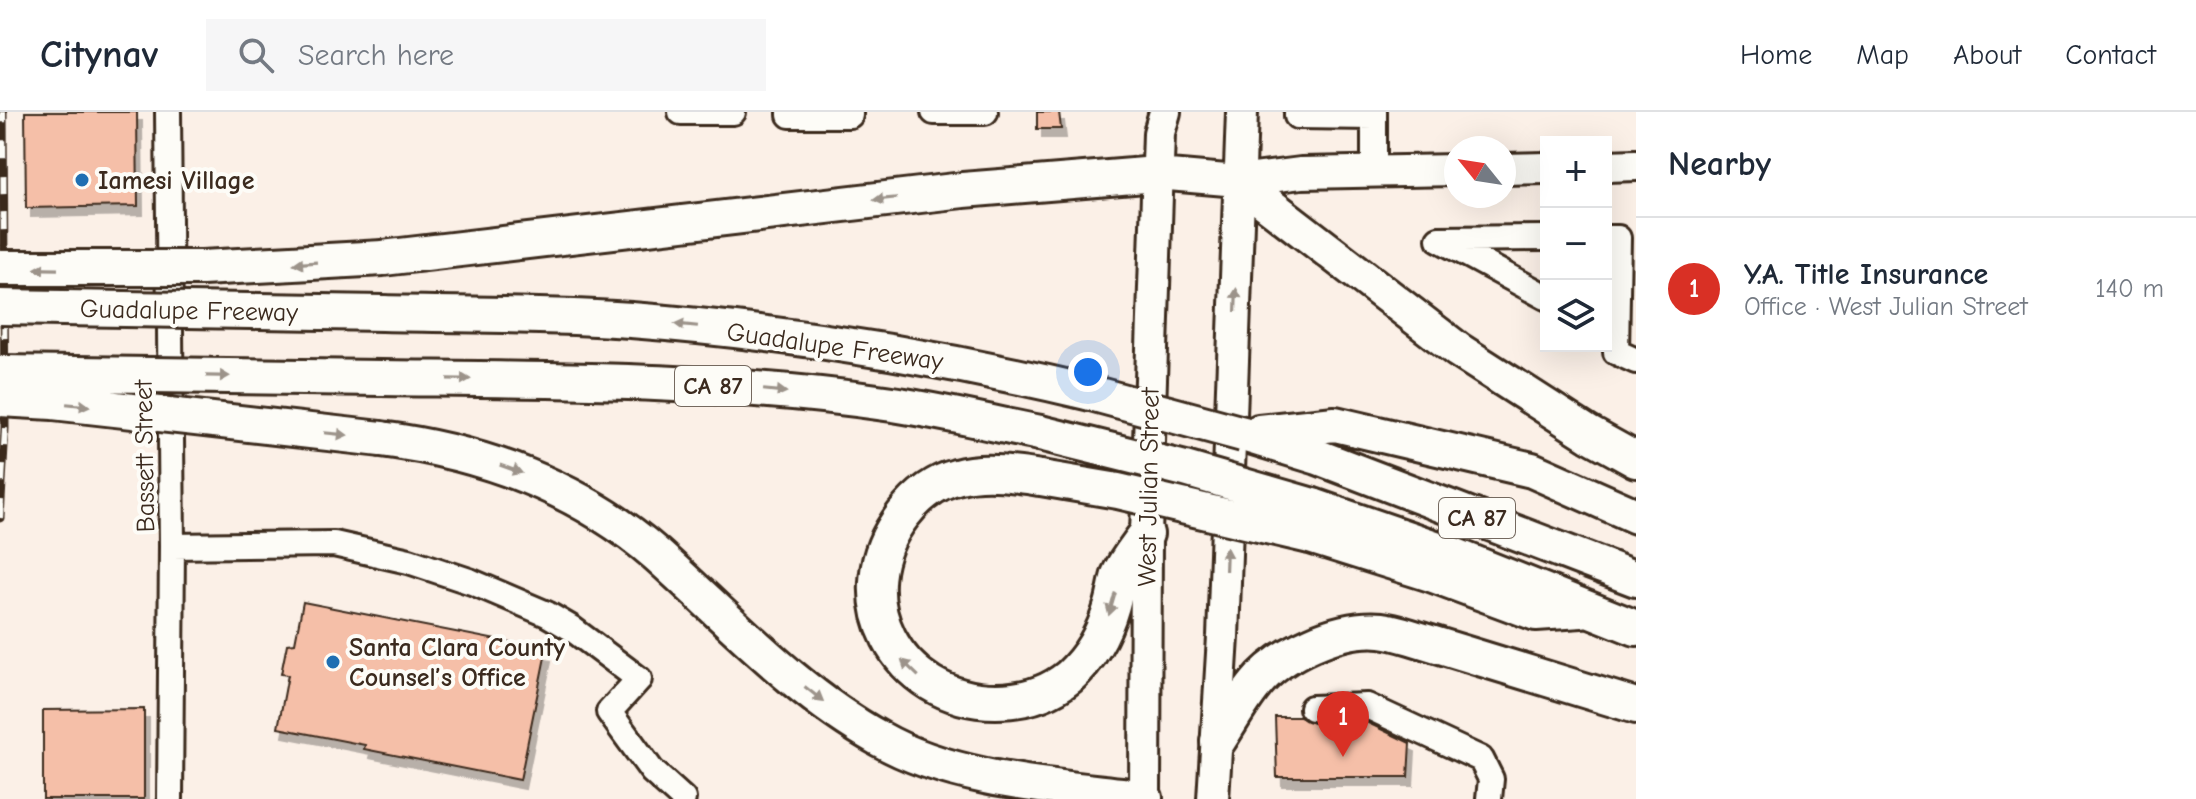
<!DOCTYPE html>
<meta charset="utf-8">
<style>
:root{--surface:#fff;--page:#f6f6f7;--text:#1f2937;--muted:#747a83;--line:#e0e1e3;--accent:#d93025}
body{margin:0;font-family:"Comic Neue",sans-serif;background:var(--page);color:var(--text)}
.controls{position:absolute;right:24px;top:24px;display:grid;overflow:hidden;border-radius:0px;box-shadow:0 8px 32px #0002}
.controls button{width:72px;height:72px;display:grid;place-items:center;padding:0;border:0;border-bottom:2px solid var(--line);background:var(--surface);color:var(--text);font:40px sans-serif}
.compass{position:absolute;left:1444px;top:24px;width:72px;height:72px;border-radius:50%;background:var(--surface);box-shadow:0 8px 32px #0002;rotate:300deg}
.you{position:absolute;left:1088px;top:260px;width:28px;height:28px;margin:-20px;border:6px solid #fff;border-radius:50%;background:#1a73e8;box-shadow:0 0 0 12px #1a73e833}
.badge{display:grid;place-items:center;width:52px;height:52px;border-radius:50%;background:var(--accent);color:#fff;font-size:26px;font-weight:700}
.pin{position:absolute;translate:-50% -66px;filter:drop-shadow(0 2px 4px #0008)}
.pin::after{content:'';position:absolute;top:42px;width:28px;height:24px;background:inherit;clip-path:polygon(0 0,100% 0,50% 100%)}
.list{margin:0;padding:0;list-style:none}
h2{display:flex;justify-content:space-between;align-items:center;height:104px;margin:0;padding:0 32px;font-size:34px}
h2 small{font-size:26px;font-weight:400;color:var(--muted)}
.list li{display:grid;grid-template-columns:52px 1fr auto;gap:24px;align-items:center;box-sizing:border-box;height:144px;padding:0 32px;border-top:2px solid var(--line)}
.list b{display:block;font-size:30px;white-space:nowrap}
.list p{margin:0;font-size:26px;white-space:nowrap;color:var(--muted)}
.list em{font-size:26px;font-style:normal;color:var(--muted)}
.icon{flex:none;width:44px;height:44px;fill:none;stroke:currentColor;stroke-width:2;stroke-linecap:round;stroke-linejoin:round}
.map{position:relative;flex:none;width:1636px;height:687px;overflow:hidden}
header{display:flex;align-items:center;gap:48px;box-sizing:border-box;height:112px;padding:0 40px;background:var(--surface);border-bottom:2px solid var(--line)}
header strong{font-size:38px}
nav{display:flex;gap:44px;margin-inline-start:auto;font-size:28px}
.search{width:560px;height:72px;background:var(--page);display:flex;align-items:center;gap:20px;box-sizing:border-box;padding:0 28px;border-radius:0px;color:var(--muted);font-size:30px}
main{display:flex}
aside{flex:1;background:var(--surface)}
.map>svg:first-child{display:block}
.building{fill:#f5bfa8;stroke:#3b2a1e;stroke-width:2;filter:url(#shadow)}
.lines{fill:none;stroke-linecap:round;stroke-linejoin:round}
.minor-casing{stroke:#3b2a1e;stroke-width:30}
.major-casing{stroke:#3b2a1e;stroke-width:36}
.highway-casing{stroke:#3b2a1e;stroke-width:40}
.minor{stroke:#fdfcf7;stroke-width:24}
.major{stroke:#fdfcf7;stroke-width:30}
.highway{stroke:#fdfcf7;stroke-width:34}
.rail-casing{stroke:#3b2a1e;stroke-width:9}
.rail{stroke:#fdfcf7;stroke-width:6;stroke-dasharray:18;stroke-linecap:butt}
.highway-bridge-casing{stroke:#3b2a1e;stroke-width:40;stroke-linecap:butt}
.highway-bridge{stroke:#fdfcf7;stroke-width:34}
.oneway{fill:#9c938a}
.poi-dot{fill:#1f6fb2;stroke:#fdfcf7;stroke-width:3}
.labels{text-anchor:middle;stroke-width:8;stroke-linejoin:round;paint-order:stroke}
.shield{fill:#fdfcf7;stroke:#75695f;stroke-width:2}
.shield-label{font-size:24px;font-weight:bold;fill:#3b2a1e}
.poi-label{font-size:26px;font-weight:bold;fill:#3b2a1e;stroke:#fdfcf7;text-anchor:start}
.street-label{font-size:26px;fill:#3b2a1e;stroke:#fdfcf7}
</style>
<header>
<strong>Citynav</strong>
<div class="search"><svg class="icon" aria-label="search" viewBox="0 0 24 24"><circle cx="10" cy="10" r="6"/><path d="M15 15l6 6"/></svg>Search here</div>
<nav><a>Home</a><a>Map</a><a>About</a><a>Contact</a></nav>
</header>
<main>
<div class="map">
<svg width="1636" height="687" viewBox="0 0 1636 687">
<defs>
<filter id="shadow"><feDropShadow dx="5" dy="9" stdDeviation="0" flood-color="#0004"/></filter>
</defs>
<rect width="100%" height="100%" fill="#fbf0e7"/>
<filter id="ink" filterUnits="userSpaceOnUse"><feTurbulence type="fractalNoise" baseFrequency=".0125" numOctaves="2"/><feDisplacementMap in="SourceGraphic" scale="16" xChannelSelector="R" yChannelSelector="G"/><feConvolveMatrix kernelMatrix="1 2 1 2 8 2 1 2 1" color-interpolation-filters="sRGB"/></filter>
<g filter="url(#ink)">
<path class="building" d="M 25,0 L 137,0 L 138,94 L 26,96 Z
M 1037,0 L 1059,0 L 1061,17 L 1037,17 Z
M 303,490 L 532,535 L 532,537 L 546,540 L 520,668 L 364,637 L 365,633 L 278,616 L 288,563 L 281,562 L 287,532 L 295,531 Z
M 144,597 L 144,687 L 43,687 L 43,598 Z
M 1275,605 L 1300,605 L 1313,611 L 1364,609 L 1410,631 L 1408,665 L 1277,665 Z"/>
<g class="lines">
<defs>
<path id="minor" d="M 168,0 L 172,434 L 170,687
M 681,0 L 733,0
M 790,0 L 790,3 L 850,3 L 850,0
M 934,0 L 985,0
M 1297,0 L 1297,4 L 1374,5
M 1374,0 L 1374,59
M 1546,126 L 1439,127 L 1546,185
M 1606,126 L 1618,126 L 1616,240 L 1636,249
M 172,434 L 334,432 L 409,449 L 472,470 L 547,502 L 571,516 L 639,567 L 609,600 L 652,659 L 683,687
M 1312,596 L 1367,594 L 1481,647 L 1491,667 L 1489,687"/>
<path id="major" d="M 1606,54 L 1636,53
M 1504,57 L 1546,56
M 1157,62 L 1238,69 L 1301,61 L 1456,58
M 1145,687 L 1146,422 L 1159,21 L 1165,0
M 1213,687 L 1223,525 L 1242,0"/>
<path id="highway" d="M 1238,69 L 1458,238 L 1589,322 L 1636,348
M 383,146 L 963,78 L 1157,62
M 383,201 C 465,203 548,202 631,208 C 786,220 940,245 1091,281
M 381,266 C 549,268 718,267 885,291 C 937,298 989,311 1040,321
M 1259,320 L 1335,312 L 1532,358 L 1636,404
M 1243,322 L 1318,345 L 1636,467
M 381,327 C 481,340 579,375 656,442 C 728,506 795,580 880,627 C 955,670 1061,675 1145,686
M 1041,366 C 1013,362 983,357 956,365 C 933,371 917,385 903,403 C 841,483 896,589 996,589 C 1023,589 1047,583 1069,565 C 1091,545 1104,521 1112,493 C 1115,483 1116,473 1119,463 C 1125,449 1137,435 1146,422
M 1313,394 L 1441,438 L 1636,516
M 1310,424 L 1431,462 L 1536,501 L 1581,498
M 1218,629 C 1230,611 1241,590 1255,573 C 1280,541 1340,514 1381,518 C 1391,519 1401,522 1411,525 L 1636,594"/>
</defs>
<use href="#minor" class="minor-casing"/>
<use href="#major" class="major-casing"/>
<use href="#highway" class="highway-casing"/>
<use href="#minor" class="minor"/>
<use href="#major" class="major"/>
<use href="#highway" class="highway"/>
<defs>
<path id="rail" d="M 0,406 L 5,316 L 3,0"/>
</defs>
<use href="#rail" class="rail-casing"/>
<use href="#rail" class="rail"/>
<defs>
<path id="highway-bridge" d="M 0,156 L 202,156 L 383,146
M 0,195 L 383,201
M 0,261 L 381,266
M 1091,281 L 1243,322
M 0,287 L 53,290 L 381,327
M 1040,321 L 1185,357 L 1313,394
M 1041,366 L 1118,379 L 1310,424"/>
</defs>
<use href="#highway-bridge" class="highway-bridge-casing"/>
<use href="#highway-bridge" class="highway-bridge"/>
</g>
<defs><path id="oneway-solid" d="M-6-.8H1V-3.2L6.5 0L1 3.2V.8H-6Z" transform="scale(2)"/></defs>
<g class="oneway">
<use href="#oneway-solid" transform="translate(885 87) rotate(174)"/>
<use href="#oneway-solid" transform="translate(305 151) rotate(176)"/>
<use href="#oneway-solid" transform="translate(46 157) rotate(-179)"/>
<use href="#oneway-solid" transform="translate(1236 188) rotate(-88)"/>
<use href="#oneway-solid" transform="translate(686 213) rotate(-174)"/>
<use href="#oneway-solid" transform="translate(218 264) rotate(1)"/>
<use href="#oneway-solid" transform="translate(459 267) rotate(1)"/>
<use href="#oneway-solid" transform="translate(775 279) rotate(6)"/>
<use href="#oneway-solid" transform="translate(78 293) rotate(6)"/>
<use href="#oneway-solid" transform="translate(336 322) rotate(6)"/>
<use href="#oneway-solid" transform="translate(511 357) rotate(20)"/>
<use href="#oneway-solid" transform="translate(1226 447) rotate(-88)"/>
<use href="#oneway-solid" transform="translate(1112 492) rotate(106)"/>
<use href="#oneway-solid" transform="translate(910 556) rotate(-136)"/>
<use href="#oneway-solid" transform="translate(814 582) rotate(38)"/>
</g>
</g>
<g class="poi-dot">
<circle cx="82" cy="68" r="8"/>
<circle cx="333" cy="550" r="8"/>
</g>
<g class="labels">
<g class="shield">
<rect x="675" y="254" width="76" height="40" rx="6"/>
<rect x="1439" y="386" width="76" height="40" rx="6"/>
</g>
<g class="shield-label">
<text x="713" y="282">CA 87</text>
<text x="1477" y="414">CA 87</text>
</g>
<g class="poi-label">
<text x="98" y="77">Iamesi Village</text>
<text x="349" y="544">Santa Clara County<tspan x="349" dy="30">Counsel’s Office</tspan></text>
</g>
<g class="street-label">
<text transform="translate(189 198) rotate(1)" y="9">Guadalupe Freeway</text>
<text transform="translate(835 234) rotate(8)" y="9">Guadalupe Freeway</text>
<text transform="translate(144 344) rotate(-91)" y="9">Bassett Street</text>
<text transform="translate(1148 375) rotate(-89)" y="9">West Julian Street</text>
</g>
</g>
</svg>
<div class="controls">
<button>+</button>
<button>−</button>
<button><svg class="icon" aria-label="layers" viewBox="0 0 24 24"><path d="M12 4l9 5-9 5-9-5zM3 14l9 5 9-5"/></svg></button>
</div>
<svg class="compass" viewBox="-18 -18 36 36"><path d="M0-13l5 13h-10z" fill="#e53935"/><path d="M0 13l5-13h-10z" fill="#747a83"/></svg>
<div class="you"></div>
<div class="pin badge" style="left:1343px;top:645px">1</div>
</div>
<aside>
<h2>Nearby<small></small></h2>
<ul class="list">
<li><span class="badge">1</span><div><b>Y.A. Title Insurance</b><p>Office · West Julian Street</p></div><em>140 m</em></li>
</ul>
</aside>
</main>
